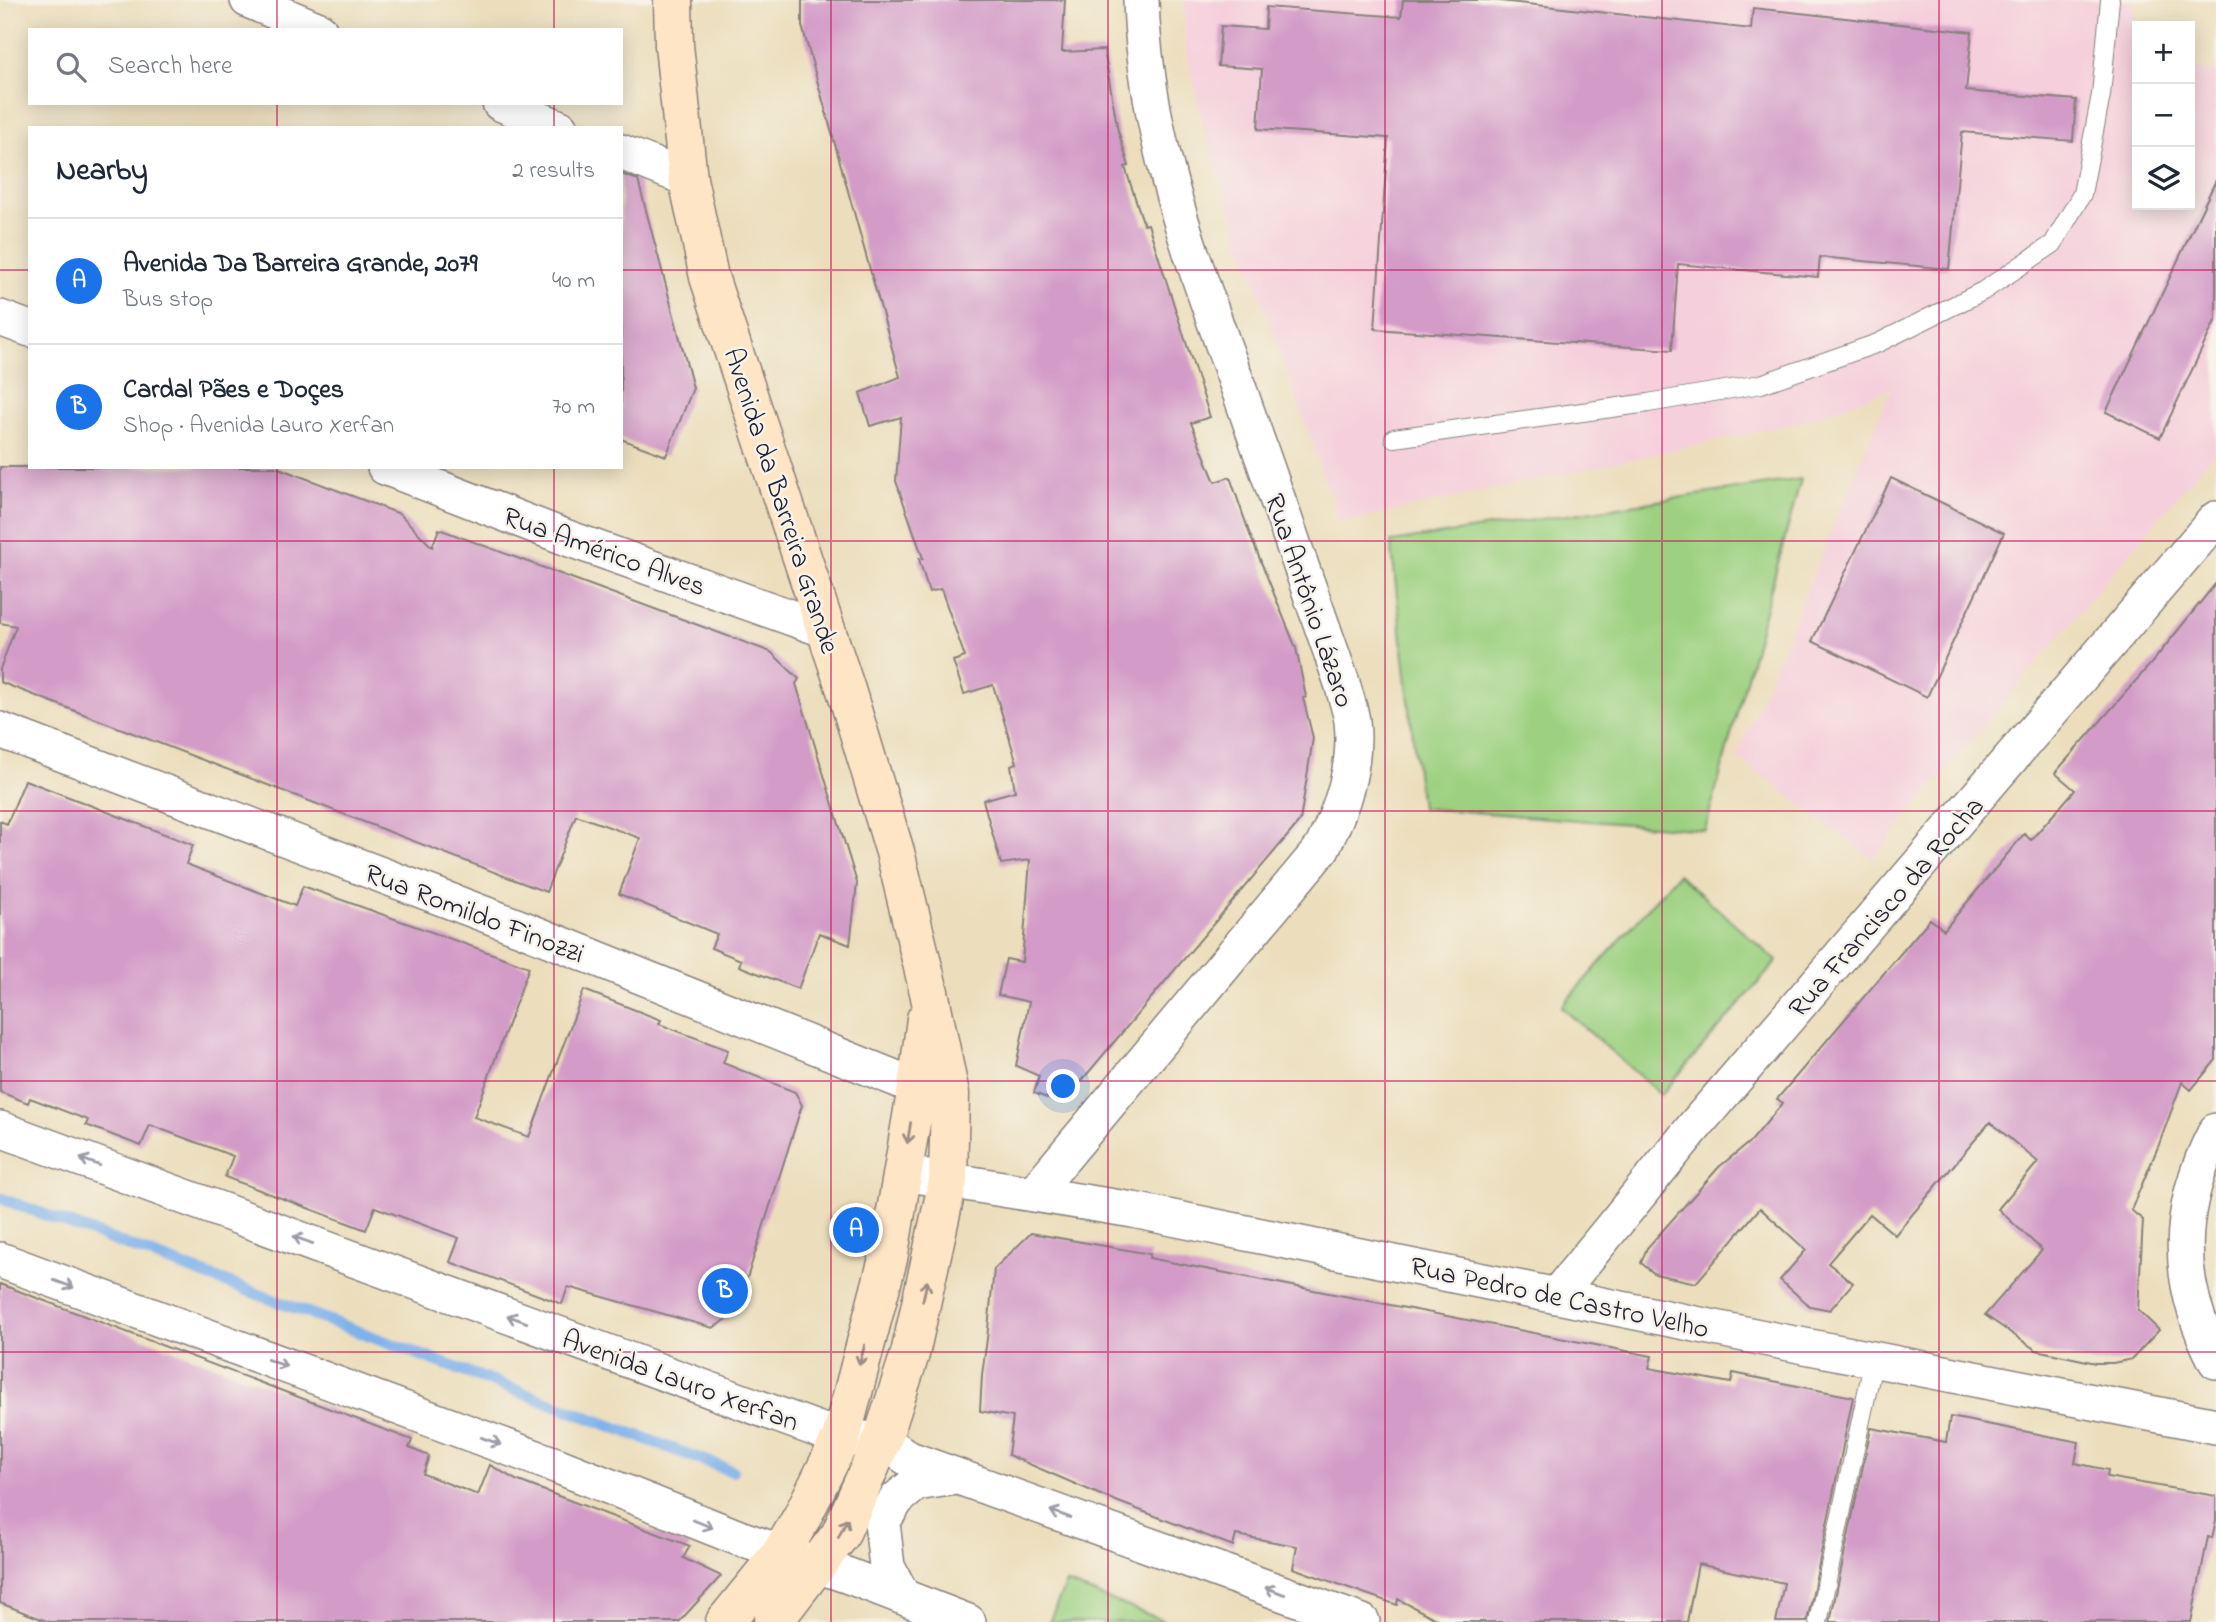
<!DOCTYPE html>
<meta charset="utf-8">
<style>
:root{--surface:#fff;--page:#f6f6f7;--text:#1f2937;--muted:#747a83;--line:#e0e1e3;--accent:#1a73e8}
body{margin:0;font-family:"Indie Flower",sans-serif;background:var(--page);color:var(--text)}
.controls{position:absolute;right:21px;top:21px;display:grid;overflow:hidden;border-radius:0px;box-shadow:0 4px 18px #0003}
.controls button{width:63px;height:63px;display:grid;place-items:center;padding:0;border:0;border-bottom:2px solid var(--line);background:var(--surface);color:var(--text);font:35px sans-serif}
.you{position:absolute;left:1064px;top:1087px;width:24px;height:24px;margin:-18px;border:5px solid #fff;border-radius:50%;background:#1a73e8;box-shadow:0 0 0 10px #1a73e833}
.badge{display:grid;place-items:center;width:46px;height:46px;border-radius:50%;background:var(--accent);color:#fff;font-size:23px;font-weight:700}
.pin{position:absolute;translate:-50% -50%;border:4px solid #fff;box-shadow:0 2px 7px #0006}
.list{margin:0;padding:0;list-style:none}
h2{display:flex;justify-content:space-between;align-items:center;height:91px;margin:0;padding:0 28px;font-size:30px}
h2 small{font-size:23px;font-weight:400;color:var(--muted)}
.list li{display:grid;grid-template-columns:46px 1fr auto;gap:21px;align-items:center;box-sizing:border-box;height:126px;padding:0 28px;border-top:2px solid var(--line)}
.list b{display:block;font-size:26px;white-space:nowrap}
.list p{margin:0;font-size:23px;white-space:nowrap;color:var(--muted)}
.list em{font-size:23px;font-style:normal;color:var(--muted)}
.icon{flex:none;width:38px;height:38px;fill:none;stroke:currentColor;stroke-width:2;stroke-linecap:round;stroke-linejoin:round}
.map{position:relative;flex:none;width:2216px;height:1622px;overflow:hidden}
.search{position:absolute;background:var(--surface);box-shadow:0 4px 18px #0003;left:28px;top:28px;width:595px;height:77px;display:flex;align-items:center;gap:18px;box-sizing:border-box;padding:0 24px;border-radius:0px;color:var(--muted);font-size:26px}
.panel{position:absolute;background:var(--surface);box-shadow:0 4px 18px #0003;left:28px;top:126px;width:595px;height:343px;border-radius:0px}
.map>svg:first-child{display:block}
.built{fill:#f5cfdc}
.green{fill:#9dd181;stroke:#607a5e;stroke-width:2}
.lines{fill:none;stroke-linecap:round;stroke-linejoin:round}
.stream{stroke:#7eb0ea;stroke-width:12}
.building{fill:#d39bc7}
.service-casing{stroke:#87807c;stroke-width:20}
.minor-casing{stroke:#87807c;stroke-width:38}
.secondary-casing{stroke:#87807c;stroke-width:41}
.service{stroke:#fff;stroke-width:18}
.minor{stroke:#fff;stroke-width:35}
.secondary{stroke:#fee5c5;stroke-width:38}
.oneway{stroke:#9b8d87}
.oneway2{stroke:#9c9ca7}
.grid{fill:none;stroke:#c2185b;stroke-width:2;stroke-opacity:0.55}
.labels{text-anchor:middle;stroke-width:5;stroke-linejoin:round;paint-order:stroke}
.street-label{font-size:28px;fill:#22223b;stroke:#f7f3e8}
</style>
<div class="map">
<svg width="2216" height="1622" viewBox="0 0 2216 1622">
<rect width="100%" height="100%" fill="#f7f3e8"/>
<filter id="ink" filterUnits="userSpaceOnUse"><feTurbulence type="fractalNoise" baseFrequency=".0143" numOctaves="2"/><feDisplacementMap in="SourceGraphic" scale="14" xChannelSelector="R" yChannelSelector="G"/><feConvolveMatrix kernelMatrix="1 2 1 2 8 2 1 2 1" color-interpolation-filters="sRGB"/></filter>
<filter id="wash" filterUnits="userSpaceOnUse"><feTurbulence type="fractalNoise" baseFrequency=".00686" numOctaves="4" result="noise"/><feDisplacementMap in="SourceGraphic" scale="28" xChannelSelector="R" yChannelSelector="G"/><feGaussianBlur stdDeviation="1.57" result="paint"/><feColorMatrix in="noise" values="0 0 0 0 0 0 0 0 0 0 0 0 0 0 0 0 0 1.4 0 .05"/><feComposite in="paint" operator="in"/></filter>
<g filter="url(#wash)">
<rect width="100%" height="100%" fill="#ecdebc"/>
<path class="built" d="M 1184,0 L 2134,0 L 2135,64 L 2137,64 L 2137,205 L 2190,205 L 2190,69 L 2216,72 L 2216,450 L 1872,859 L 1737,757 L 1891,388 L 1805,421 L 1340,523 L 1240,239 L 1205,132 L 1185,46 Z"/>
<path class="green" d="M 1801,479 L 1705,830 L 1421,808 L 1391,542 Z
M 1678,874 L 1777,961 L 1661,1095 L 1561,1007 Z
M 1066,1583 L 1168,1622 L 1049,1622 Z"/>
<g class="lines">
<path class="stream" d="M 0,1198 L 732,1471"/>
</g>
<g id="blocks">
<path class="building" d="M 802,0 L 1065,0 L 1062,52 L 1104,50 L 1118,131 L 1129,166 L 1125,167 L 1144,225 L 1148,224 L 1210,417 L 1191,423 L 1215,482 L 1230,477 L 1250,535 L 1296,648 L 1306,697 L 1303,698 L 1313,738 L 1300,821 L 1062,1104 L 1034,1093 L 1039,1076 L 1016,1066 L 1029,1002 L 998,995 L 1006,959 L 1022,962 L 1030,860 L 1001,864 L 983,800 L 1015,791 L 1011,765 L 1017,763 L 993,685 L 964,694 L 953,661 L 965,657 L 941,589 L 929,592 L 919,559 L 923,558 L 896,481 L 901,417 L 870,426 L 860,393 L 900,377 L 802,26 Z
M 1403,0 L 1491,0 L 1751,29 L 1753,8 L 1972,32 L 1966,91 L 2076,100 L 2073,141 L 1962,132 L 1949,269 L 1820,257 L 1818,277 L 1678,264 L 1672,350 L 1375,329 L 1388,138 L 1258,129 L 1262,69 L 1218,66 L 1221,26 L 1265,29 L 1266,7 L 1401,17 Z
M 621,174 L 638,180 L 693,388 L 666,456 L 621,439 Z
M 2216,180 L 2216,319 L 2160,438 L 2106,412 Z
M 0,467 L 276,467 L 400,514 L 432,547 L 439,529 L 771,652 L 799,679 L 796,684 L 857,883 L 850,945 L 819,933 L 798,989 L 739,966 L 741,960 L 711,948 L 717,934 L 619,894 L 640,838 L 576,815 L 546,892 L 0,682 L 0,669 L 16,626 L 0,623 Z
M 1891,478 L 2004,533 L 1927,697 L 1812,641 Z
M 2216,583 L 2216,1060 L 2191,1090 L 2182,1082 L 2158,1147 L 2131,1210 L 2143,1220 L 2138,1310 L 2159,1330 L 2132,1359 L 2113,1363 L 2096,1363 L 2036,1350 L 1985,1315 L 2042,1250 L 1998,1209 L 2038,1162 L 1990,1122 L 1895,1235 L 1870,1214 L 1828,1263 L 1853,1283 L 1830,1310 L 1810,1306 L 1780,1280 L 1806,1250 L 1760,1208 L 1696,1283 L 1655,1274 L 1641,1263 L 1647,1248 L 1719,1167 L 1752,1140 L 1783,1103 L 1777,1099 L 1930,919 L 1944,930 L 2024,834 L 2031,840 L 2075,790 L 2055,773 L 2154,660 Z
M 25,780 L 193,845 L 186,864 L 295,906 L 303,886 L 529,967 L 474,1117 L 529,1137 L 584,990 L 661,1020 L 659,1024 L 728,1050 L 723,1063 L 795,1092 L 802,1105 L 736,1313 L 713,1328 L 568,1287 L 562,1304 L 450,1262 L 459,1238 L 375,1207 L 366,1230 L 225,1177 L 233,1156 L 150,1125 L 141,1146 L 86,1125 L 88,1120 L 30,1098 L 28,1103 L 0,1092 L 0,821 L 7,824 Z
M 1031,1233 L 1150,1254 L 1149,1258 L 1652,1356 L 1649,1368 L 1731,1383 L 1733,1373 L 1853,1397 L 1807,1622 L 1776,1622 L 1784,1583 L 1698,1564 L 1687,1622 L 1447,1622 L 1434,1618 L 1398,1599 L 1397,1605 L 1293,1568 L 1297,1546 L 1236,1535 L 1233,1546 L 1103,1496 L 1008,1455 L 1013,1417 L 980,1411 L 982,1375 L 987,1339 L 994,1269 Z
M 0,1284 L 412,1440 L 409,1448 L 429,1456 L 423,1474 L 478,1495 L 490,1465 L 516,1480 L 690,1546 L 683,1558 L 721,1576 L 679,1622 L 49,1622 L 0,1603 Z
M 1950,1417 L 2079,1442 L 2075,1463 L 2108,1470 L 2107,1477 L 2216,1496 L 2216,1520 L 2212,1538 L 2208,1537 L 2191,1622 L 1830,1622 L 1871,1428 L 1946,1442 Z"/>
</g>
</g>
<g filter="url(#ink)">
<use href="#blocks" fill-opacity="0" stroke="#87807c" stroke-width="2"/>
<g class="lines">
<defs>
<path id="service" d="M 1394,438 L 1648,403 L 1761,384 L 1878,343 L 1983,291 L 2053,244 L 2082,194 L 2101,95 L 2110,0
M 1818,1622 L 1874,1359"/>
<path id="minor" d="M 248,0 L 319,30
M 500,103 L 560,128
M 621,152 L 688,179
M 0,318 L 30,329
M 385,467 L 570,539 L 826,630
M 0,730 L 521,928 L 917,1087 L 944,1092
M 0,1129 L 841,1438 L 882,1440 L 909,1459 L 1362,1622
M 2216,1131 C 2175,1210 2175,1282 2216,1361
M 903,1173 L 1133,1210 L 1774,1340 L 2216,1426
M 1033,1194 L 1322,848 C 1342,808 1357,766 1352,721 C 1350,708 1345,695 1342,683 C 1306,581 1271,480 1235,378 C 1190,252 1145,135 1141,0
M 0,1260 L 558,1466 L 739,1538 L 849,1576 L 968,1622
M 1556,1296 L 1693,1128 L 2216,519
M 902,1595 L 887,1567 L 882,1522 L 897,1499 L 916,1483 L 957,1477"/>
<path id="secondary" d="M 673,0 L 674,45 L 688,179 L 709,277 L 846,690 L 895,852 L 929,992 L 950,1094 L 948,1181 L 910,1354 L 882,1440 L 840,1535 L 773,1622
M 725,1622 L 781,1553 L 802,1517 L 841,1438 L 888,1259 L 917,1087 L 926,1019"/>
</defs>
<use href="#service" class="service-casing"/>
<use href="#minor" class="minor-casing"/>
<use href="#secondary" class="secondary-casing"/>
<use href="#service" class="service"/>
<use href="#minor" class="minor"/>
<use href="#secondary" class="secondary"/>
</g>
<defs><path id="oneway-shaft" d="M-6 0H5M1.5-3L5.5 0L1.5 3" fill="none" stroke-width="1.6" stroke-linecap="round" stroke-linejoin="round" transform="scale(1.75)"/></defs>
<g class="oneway">
<use href="#oneway-shaft" transform="translate(909 1133) rotate(99)"/>
<use href="#oneway-shaft" transform="translate(925 1291) rotate(-77)"/>
<use href="#oneway-shaft" transform="translate(862 1355) rotate(105)"/>
<use href="#oneway-shaft" transform="translate(843 1528) rotate(-64)"/>
</g>
<g class="oneway2">
<use href="#oneway-shaft" transform="translate(90 1162) rotate(-160)"/>
<use href="#oneway-shaft" transform="translate(303 1240) rotate(-160)"/>
<use href="#oneway-shaft" transform="translate(64 1284) rotate(20)"/>
<use href="#oneway-shaft" transform="translate(517 1319) rotate(-160)"/>
<use href="#oneway-shaft" transform="translate(277 1363) rotate(20)"/>
<use href="#oneway-shaft" transform="translate(491 1441) rotate(20)"/>
<use href="#oneway-shaft" transform="translate(1060 1514) rotate(-160)"/>
<use href="#oneway-shaft" transform="translate(703 1524) rotate(22)"/>
<use href="#oneway-shaft" transform="translate(1275 1591) rotate(-160)"/>
</g>
</g>
<path class="grid" d="M 277,0 L 277,30M 554,0 L 554,30M 831,0 L 831,1622M 1108,0 L 1108,1622M 1385,0 L 1385,1622M 1662,0 L 1662,1622M 1939,0 L 1939,1622M 277,103 L 277,128M 554,103 L 554,128M 0,270 L 30,270M 621,270 L 2216,270M 277,467 L 277,1622M 554,467 L 554,1622M 0,541 L 2216,541M 0,811 L 2216,811M 0,1081 L 2216,1081M 0,1352 L 2216,1352"/>
<g class="labels">
<g class="street-label">
<text transform="translate(783 500) rotate(72)" y="10">Avenida da Barreira Grande</text>
<text transform="translate(605 550) rotate(20)" y="10">Rua Américo Alves</text>
<text transform="translate(1311 600) rotate(71)" y="10">Rua Antônio Lázaro</text>
<text transform="translate(1885 906) rotate(-49)" y="10">Rua Francisco da Rocha</text>
<text transform="translate(475 912) rotate(21)" y="10">Rua Romildo Finozzi</text>
<text transform="translate(1560 1296) rotate(12)" y="10">Rua Pedro de Castro Velho</text>
<text transform="translate(681 1379) rotate(20)" y="10">Avenida Lauro Xerfan</text>
</g>
</g>
</svg>
<div class="controls">
<button>+</button>
<button>−</button>
<button><svg class="icon" aria-label="layers" viewBox="0 0 24 24"><path d="M12 4l9 5-9 5-9-5zM3 14l9 5 9-5"/></svg></button>
</div>
<div class="you"></div>
<div class="pin badge" style="left:856px;top:1230px">A</div>
<div class="pin badge" style="left:725px;top:1291px">B</div>
<div class="search"><svg class="icon" aria-label="search" viewBox="0 0 24 24"><circle cx="10" cy="10" r="6"/><path d="M15 15l6 6"/></svg>Search here</div>
<section class="panel">
<h2>Nearby<small>2 results</small></h2>
<ul class="list">
<li><span class="badge">A</span><div><b>Avenida Da Barreira Grande, 2079</b><p>Bus stop</p></div><em>40 m</em></li>
<li><span class="badge">B</span><div><b>Cardal Pães e Doçes</b><p>Shop · Avenida Lauro Xerfan</p></div><em>70 m</em></li>
</ul>
</section>
</div>
